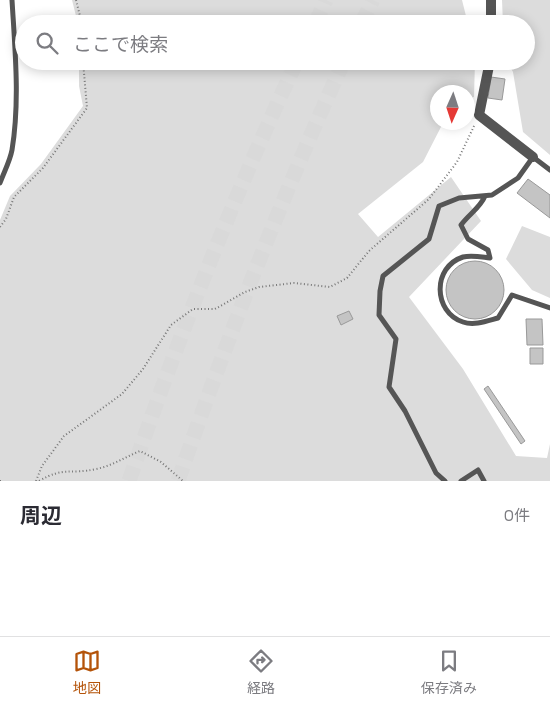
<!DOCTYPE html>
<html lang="ja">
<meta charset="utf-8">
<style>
:root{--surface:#fff;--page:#f7f7f7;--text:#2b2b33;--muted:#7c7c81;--line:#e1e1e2;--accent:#b45309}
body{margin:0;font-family:"Space Grotesk","Noto Sans JP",sans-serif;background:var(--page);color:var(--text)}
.compass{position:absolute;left:430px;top:85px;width:45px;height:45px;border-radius:50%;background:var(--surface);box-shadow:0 2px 12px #0003;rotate:183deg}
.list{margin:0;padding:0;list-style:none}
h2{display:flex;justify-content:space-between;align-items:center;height:65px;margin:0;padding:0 20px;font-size:21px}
h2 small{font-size:16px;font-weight:400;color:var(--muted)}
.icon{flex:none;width:28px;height:28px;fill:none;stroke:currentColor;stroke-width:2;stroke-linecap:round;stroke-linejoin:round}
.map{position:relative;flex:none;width:550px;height:481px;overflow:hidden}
.search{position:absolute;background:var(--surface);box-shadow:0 2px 12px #0003;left:15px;right:15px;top:15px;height:55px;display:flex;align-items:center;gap:12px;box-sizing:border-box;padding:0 18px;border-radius:28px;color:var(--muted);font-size:19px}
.sheet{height:155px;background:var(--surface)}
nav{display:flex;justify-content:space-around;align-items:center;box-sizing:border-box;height:70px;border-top:1px solid var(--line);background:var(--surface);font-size:14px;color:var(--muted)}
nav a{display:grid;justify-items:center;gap:2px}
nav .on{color:var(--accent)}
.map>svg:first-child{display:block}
.green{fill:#dcdcdc}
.building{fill:#c4c4c4;stroke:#999}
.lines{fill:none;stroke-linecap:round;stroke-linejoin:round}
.highway-tunnel{stroke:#d9d9d9;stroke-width:15;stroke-dasharray:15 8;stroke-linecap:butt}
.path{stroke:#777;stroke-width:2;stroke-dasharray:1 2.5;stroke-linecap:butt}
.lane{stroke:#555;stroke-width:5}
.street{stroke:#555;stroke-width:10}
</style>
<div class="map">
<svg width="550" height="481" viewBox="0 0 550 481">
<rect width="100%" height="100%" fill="#fff"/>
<path class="green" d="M 72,0 L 462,0 L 468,24 L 78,24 Z
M 502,0 L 550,0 L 550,155 L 523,132 L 513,72 L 507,61 L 526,61 L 526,24 L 503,24 Z
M 79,61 L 475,61 L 474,97 L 468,99 L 468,92 L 438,92 L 438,122 L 443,123 L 423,162 L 358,214 L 378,237 L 451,177 L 481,221 L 409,297 L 463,369 L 516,456 L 547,458 L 550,444 L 550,481 L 0,481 L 0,220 L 10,196 L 41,164 L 83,106 L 79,86 Z
M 522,226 L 550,237 L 550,298 L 532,290 L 506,259 Z"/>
<path class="building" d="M 491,77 L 505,79 L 502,100 L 488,98 Z
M 528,179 L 550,195 L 550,218 L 517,193 Z
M446 290a29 29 0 1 1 58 0a29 29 0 1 1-58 0Z
M 349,311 L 353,319 L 341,325 L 337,316 Z
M 526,319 L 542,319 L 543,345 L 527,345 Z
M 530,348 L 543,348 L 543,364 L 530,364 Z
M 488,386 L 525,441 L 521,444 L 484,389 Z"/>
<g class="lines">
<path class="highway-tunnel" d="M 315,24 L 326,0
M 361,24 L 373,0
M 129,481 C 178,339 233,197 297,61
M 178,481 C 227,339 281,198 344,61"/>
<path class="path" d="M 76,0 L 82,24
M 0,227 L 6,219 L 14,197 L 43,168 L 87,108 L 83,61
M 0,480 L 0,481
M 36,481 L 42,466 L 64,436 L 122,394 L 143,369 L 171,325 L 193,309 L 215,309 L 245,292 L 259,287 L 294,283 L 330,287 L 347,278 L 369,251 L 429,199 L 457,162 L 475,124
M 39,481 C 65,466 70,475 96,469 C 112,466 125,457 140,451 L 161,462 L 183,481"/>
<path class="lane" d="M 0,183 C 4,172 10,161 12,150 C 20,101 15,50 12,0
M 485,196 C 480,208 469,214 461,225 L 468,239 L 488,250 L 490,258 C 481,257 472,255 463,257 C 432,267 433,312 463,322 C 474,326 487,321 498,318 L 512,295 L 550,308
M 445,481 L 436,473 L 405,411 L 389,387 L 396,339 L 379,315 L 380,291 L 383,276 L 429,239 L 439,206 L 459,198 L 492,195 L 518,178 L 533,157 L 550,170
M 461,481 L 478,470 L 484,481"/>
<path class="street" d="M 491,0 L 491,24
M 490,61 L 479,115 L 533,157"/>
</g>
</svg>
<svg class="compass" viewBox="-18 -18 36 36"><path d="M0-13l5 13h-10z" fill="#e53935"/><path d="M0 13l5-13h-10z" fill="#7c7c81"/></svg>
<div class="search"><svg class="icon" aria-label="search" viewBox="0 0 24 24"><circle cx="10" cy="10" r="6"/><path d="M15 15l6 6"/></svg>ここで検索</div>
</div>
<section class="sheet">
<h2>周辺<small>0件</small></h2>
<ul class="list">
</ul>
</section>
<nav>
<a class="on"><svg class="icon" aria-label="map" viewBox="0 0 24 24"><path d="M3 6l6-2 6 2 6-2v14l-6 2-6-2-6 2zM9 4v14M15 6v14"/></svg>地図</a>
<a><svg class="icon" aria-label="directions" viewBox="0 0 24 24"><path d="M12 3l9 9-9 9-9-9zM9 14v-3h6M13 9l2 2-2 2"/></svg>経路</a>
<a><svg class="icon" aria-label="saved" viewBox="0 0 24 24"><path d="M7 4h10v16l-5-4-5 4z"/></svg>保存済み</a>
</nav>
